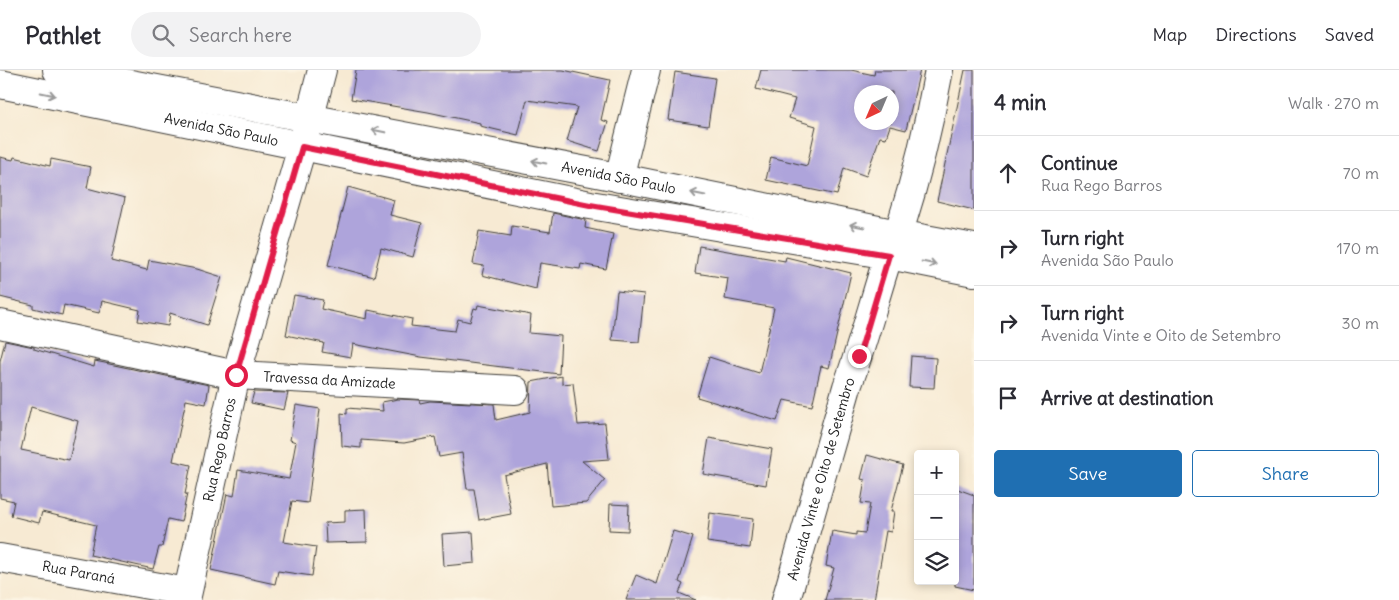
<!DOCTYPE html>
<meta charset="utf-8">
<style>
:root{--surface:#fff;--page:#f2f2f3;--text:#2b2b33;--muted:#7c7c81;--line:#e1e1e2;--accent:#1f6fb2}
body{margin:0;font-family:Delius,sans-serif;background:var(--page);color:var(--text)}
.controls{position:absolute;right:15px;bottom:15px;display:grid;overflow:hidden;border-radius:5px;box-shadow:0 2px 8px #0003}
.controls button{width:45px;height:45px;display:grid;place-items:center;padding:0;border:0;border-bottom:1px solid var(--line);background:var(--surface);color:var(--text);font:25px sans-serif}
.compass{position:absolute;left:854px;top:15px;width:45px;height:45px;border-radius:50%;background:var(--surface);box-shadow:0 2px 8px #0003;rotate:224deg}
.stop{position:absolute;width:15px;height:15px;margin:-11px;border:4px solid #e11d48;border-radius:50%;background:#fff}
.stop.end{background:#e11d48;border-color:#fff;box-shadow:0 1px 5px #0008}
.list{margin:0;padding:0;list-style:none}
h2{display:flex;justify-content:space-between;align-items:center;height:65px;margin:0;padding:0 20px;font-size:21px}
h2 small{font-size:16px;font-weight:400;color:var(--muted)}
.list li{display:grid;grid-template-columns:32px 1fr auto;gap:15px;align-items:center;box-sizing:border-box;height:75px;padding:0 20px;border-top:1px solid var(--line)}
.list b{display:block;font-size:19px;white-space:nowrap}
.list p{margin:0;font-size:16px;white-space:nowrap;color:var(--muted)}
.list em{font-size:16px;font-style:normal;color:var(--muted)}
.actions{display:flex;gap:10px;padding:15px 20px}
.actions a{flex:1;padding:11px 0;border:1px solid var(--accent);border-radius:5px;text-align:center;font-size:18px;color:var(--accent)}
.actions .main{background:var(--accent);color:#fff}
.icon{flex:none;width:28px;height:28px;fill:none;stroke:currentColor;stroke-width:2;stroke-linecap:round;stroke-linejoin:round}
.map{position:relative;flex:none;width:974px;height:530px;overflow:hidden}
header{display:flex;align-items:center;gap:30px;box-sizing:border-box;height:70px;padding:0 25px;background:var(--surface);border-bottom:1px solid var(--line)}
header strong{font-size:24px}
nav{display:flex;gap:28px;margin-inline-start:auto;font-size:18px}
.search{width:350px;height:45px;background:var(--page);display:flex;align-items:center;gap:12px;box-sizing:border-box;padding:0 18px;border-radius:28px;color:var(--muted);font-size:19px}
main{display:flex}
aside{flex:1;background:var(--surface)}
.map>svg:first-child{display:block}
.building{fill:#aea4db;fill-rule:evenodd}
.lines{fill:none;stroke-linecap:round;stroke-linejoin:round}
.street-casing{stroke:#3d3b37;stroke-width:30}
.secondary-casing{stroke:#3d3b37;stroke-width:30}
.street{stroke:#fff;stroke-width:28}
.secondary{stroke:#fff;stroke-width:28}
.oneway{stroke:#999}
.route{stroke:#e11d48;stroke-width:6}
.labels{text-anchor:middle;stroke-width:4;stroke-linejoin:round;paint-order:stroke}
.street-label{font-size:14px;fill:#1c1c1c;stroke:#fcf5e5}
</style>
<header>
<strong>Pathlet</strong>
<div class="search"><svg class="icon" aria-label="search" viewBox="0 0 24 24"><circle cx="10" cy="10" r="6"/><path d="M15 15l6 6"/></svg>Search here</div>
<nav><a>Map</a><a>Directions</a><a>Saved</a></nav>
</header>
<main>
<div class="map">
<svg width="974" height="530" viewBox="0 0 974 530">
<rect width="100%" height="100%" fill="#fcf5e5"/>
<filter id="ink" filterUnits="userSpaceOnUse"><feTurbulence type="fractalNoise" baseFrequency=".02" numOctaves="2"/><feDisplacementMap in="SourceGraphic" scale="10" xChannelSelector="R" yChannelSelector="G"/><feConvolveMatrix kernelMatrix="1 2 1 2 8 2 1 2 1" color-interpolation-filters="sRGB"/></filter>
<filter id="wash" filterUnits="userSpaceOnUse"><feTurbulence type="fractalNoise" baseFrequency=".0096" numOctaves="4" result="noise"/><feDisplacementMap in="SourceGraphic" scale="20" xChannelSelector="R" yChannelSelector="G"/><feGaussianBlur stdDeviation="1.12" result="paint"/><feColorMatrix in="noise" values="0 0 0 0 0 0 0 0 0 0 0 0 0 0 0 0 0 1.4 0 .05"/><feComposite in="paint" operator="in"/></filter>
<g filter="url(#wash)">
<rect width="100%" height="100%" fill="#f7ead3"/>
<g id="blocks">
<path class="building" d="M 356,0 L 563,0 L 610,10 L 601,50 L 608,52 L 599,81 L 567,71 L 577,37 L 527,30 L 518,65 L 480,56 L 480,53 L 428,42 L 351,29 Z
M 761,0 L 851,0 L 874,5 L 875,0 L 920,0 L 906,60 L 890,56 L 886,68 L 880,67 L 866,106 L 844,98 L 837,125 L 766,110 L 771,87 L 807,96 L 816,56 L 789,48 L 795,29 L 756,19 ZM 862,22 L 892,22 L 892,52 L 862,52 Z
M 965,0 L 974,0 L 974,140 L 937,131 Z
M 675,2 L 715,8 L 708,56 L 668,50 Z
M 0,87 L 13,90 L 14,87 L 50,96 L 51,89 L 91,97 L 87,118 L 125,128 L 111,191 L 147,200 L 149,190 L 197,199 L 222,207 L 207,255 L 170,243 L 168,256 L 138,251 L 140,240 L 102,231 L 99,243 L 64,235 L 62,245 L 33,238 L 33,235 L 0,227 Z
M 348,117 L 394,130 L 390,145 L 422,153 L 413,187 L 381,178 L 374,207 L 328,195 Z
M 553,143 L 586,150 L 585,158 L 613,164 L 606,199 L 581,194 L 580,199 L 540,193 L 536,219 L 482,205 L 484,196 L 473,194 L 479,161 L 511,166 L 512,156 L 550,162 Z
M 699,176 L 785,191 L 786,187 L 851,203 L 829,298 L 821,296 L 812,336 L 784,330 L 777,351 L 697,327 L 709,287 L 759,303 L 774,238 L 725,229 L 728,208 L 695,203 Z
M 617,221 L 644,224 L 639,272 L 612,270 Z
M 294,225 L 323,230 L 321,239 L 367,249 L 368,240 L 412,249 L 411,256 L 455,261 L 458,249 L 470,252 L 474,238 L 477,239 L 478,235 L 531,245 L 529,263 L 561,266 L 559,304 L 421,287 L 353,274 L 351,287 L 322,282 L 324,273 L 286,265 Z
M 5,271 L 34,277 L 34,279 L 94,297 L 95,291 L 209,315 L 206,334 L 186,330 L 173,391 L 191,395 L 185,424 L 187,424 L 181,452 L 168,449 L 162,477 L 159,477 L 153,499 L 90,485 L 96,455 L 42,442 L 39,453 L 11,446 L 14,431 L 0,428 L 0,291 ZM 31,337 L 78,351 L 69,390 L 21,380 Z
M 911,286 L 936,288 L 934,318 L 909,317 Z
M 562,306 L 562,314 L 573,313 L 578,355 L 605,353 L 609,389 L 582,391 L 605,410 L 586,433 L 551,436 L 547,394 L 504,405 L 511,444 L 479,450 L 474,419 L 467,419 L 462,383 L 439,387 L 435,367 L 404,373 L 361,370 L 361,378 L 342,376 L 341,343 L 347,344 L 347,338 L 383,341 L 382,332 L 398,329 L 419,330 L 420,333 L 430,331 L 494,334 L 496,350 L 530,342 L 531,312 Z
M 254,322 L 288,323 L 284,340 L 251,333 Z
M 296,335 L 320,339 L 308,433 L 292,431 L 284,472 L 316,477 L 312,506 L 278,501 L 275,514 L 211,500 L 227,424 L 234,426 L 238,400 L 289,409 L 296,372 L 290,370 Z
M 709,368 L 772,379 L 766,415 L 703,404 Z
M 867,385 L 903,395 L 891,441 L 894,441 L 891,462 L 886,461 L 874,530 L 825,530 L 834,498 L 826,496 L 832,461 L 856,465 L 856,462 L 865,463 L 870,434 L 861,433 L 865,410 L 861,409 Z
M 955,418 L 974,425 L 974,520 L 955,516 Z
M 610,434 L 629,435 L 628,461 L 609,460 Z
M 366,439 L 367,472 L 326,473 L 325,453 L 345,452 L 345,440 Z
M 710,443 L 753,449 L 750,478 L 707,472 Z
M 673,461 L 693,467 L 679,512 L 683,514 L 679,523 L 696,530 L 626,530 L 636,505 L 657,514 Z
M 473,462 L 475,493 L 444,496 L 442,464 Z"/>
</g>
</g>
<g filter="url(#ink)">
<use href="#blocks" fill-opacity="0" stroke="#3d3b37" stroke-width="1"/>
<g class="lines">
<defs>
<g id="street">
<path d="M 619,108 L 646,0"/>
<path id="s1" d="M 0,254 L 236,305 L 515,320"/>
<path id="s2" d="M 0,488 L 187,522"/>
<path id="s3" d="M 186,530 L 236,305 L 302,77 L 322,0"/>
<path id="s4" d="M 786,530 L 847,317 C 863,274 874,230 888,187 C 891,178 896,171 899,162 C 916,109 929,55 939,0"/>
</g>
<g id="secondary">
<path id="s5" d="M 57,0 L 597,103 L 898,164 L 974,178"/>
<path id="s6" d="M 0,14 L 590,135 L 889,185 L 974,202"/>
</g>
</defs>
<use href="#street" class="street-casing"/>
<use href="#secondary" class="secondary-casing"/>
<use href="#street" class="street"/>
<use href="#secondary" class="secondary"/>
</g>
<defs><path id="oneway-shaft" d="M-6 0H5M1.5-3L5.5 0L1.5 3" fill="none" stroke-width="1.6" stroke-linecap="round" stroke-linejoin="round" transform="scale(1.25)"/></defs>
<g class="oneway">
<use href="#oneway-shaft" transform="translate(48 24) rotate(12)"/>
<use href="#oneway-shaft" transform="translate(379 61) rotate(-169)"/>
<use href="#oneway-shaft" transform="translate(539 92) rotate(-169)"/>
<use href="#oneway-shaft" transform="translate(698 124) rotate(-169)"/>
<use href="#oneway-shaft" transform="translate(857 156) rotate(-169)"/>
<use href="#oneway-shaft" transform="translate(929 193) rotate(11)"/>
</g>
</g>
<g class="lines" filter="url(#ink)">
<path class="route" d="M 236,305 L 302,77 L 590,135 L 889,185 L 859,286"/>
</g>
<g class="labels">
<g class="street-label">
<text dy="5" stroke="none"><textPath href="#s6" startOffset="226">Avenida São Paulo</textPath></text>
<text dy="5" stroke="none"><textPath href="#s5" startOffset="572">Avenida São Paulo</textPath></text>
<text dy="5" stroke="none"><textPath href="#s1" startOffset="335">Travessa da Amizade</textPath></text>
<text dy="5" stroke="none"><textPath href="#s3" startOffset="154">Rua Rego Barros</textPath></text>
<text dy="5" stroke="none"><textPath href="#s4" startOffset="126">Avenida Vinte e Oito de Setembro</textPath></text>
<text dy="5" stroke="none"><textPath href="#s2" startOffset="80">Rua Paraná</textPath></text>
</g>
</g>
</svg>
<div class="controls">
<button>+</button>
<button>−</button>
<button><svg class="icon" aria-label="layers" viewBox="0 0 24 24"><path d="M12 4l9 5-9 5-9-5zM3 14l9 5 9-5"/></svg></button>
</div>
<svg class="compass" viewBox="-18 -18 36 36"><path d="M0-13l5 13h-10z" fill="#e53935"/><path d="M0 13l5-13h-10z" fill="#7c7c81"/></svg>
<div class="stop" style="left:236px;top:305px"></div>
<div class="stop end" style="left:859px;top:286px"></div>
</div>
<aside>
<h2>4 min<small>Walk · 270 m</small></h2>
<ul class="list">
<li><svg class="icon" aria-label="ahead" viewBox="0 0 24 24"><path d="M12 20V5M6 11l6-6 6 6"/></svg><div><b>Continue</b><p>Rua Rego Barros</p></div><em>70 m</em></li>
<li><svg class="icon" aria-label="right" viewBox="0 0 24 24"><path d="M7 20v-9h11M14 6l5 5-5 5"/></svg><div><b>Turn right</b><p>Avenida São Paulo</p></div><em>170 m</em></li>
<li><svg class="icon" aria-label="right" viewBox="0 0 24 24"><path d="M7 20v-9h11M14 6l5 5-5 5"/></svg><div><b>Turn right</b><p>Avenida Vinte e Oito de Setembro</p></div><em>30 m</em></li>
<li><svg class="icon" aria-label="arrive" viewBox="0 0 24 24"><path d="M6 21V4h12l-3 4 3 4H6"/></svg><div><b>Arrive at destination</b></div></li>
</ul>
<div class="actions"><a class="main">Save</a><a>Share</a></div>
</aside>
</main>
